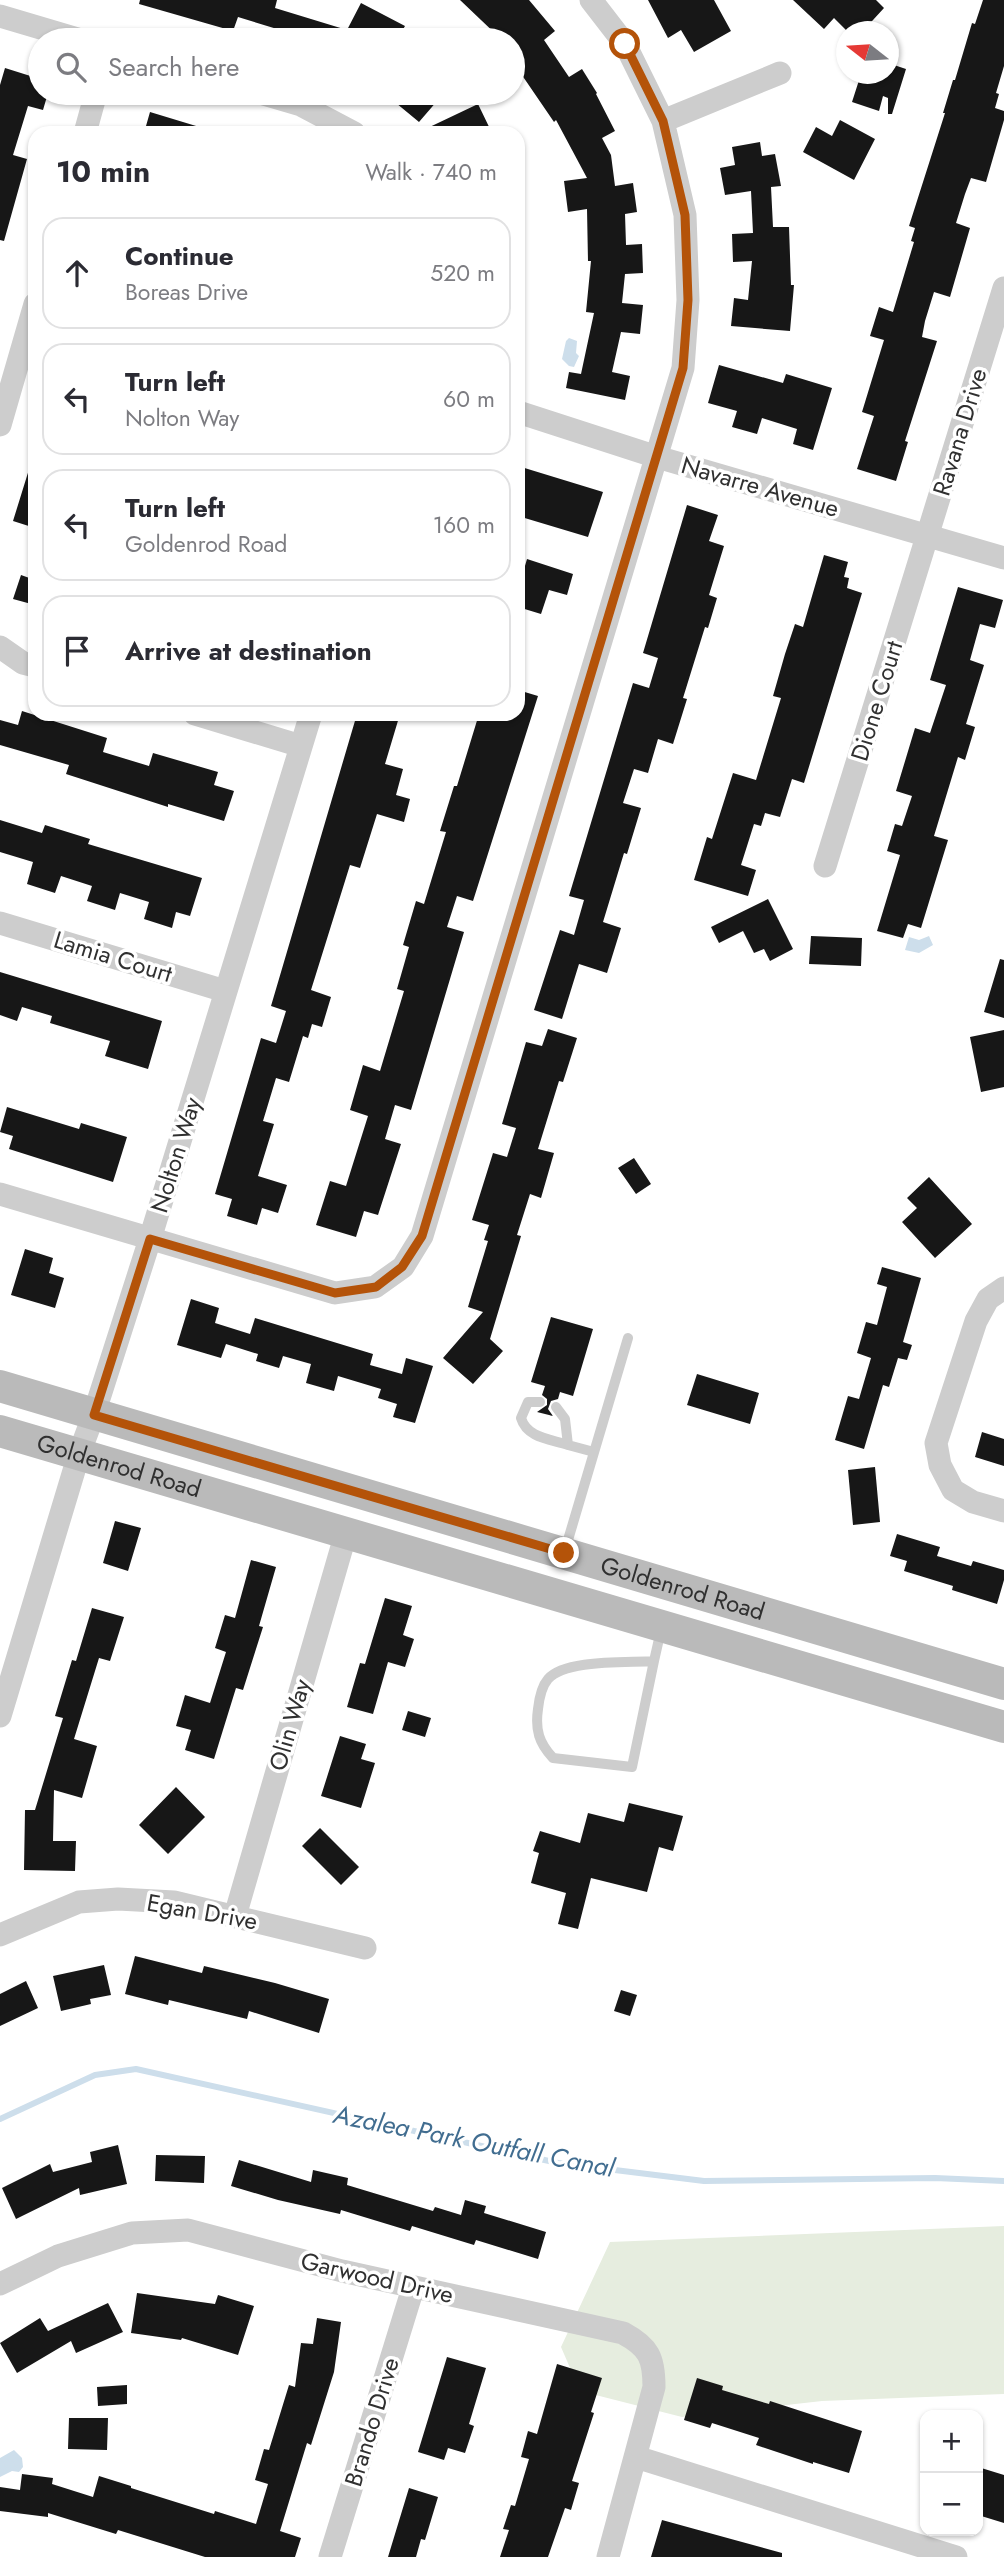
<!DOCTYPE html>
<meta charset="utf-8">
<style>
:root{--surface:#fff;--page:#f7f7f7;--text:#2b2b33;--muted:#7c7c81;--line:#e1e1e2}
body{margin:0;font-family:Jost,sans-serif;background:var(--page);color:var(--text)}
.controls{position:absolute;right:21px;bottom:21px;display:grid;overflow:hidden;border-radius:14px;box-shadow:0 2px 5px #0004}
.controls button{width:63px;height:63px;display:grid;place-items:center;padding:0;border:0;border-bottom:2px solid var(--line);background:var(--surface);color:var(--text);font:35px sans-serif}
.compass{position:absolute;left:836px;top:21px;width:63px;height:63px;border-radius:50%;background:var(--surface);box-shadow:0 2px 5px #0004;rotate:287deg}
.stop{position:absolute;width:21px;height:21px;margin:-16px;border:5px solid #b45309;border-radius:50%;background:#fff}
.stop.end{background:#b45309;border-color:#fff;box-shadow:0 2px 7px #0008}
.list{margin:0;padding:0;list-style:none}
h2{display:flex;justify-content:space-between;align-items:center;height:91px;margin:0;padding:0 28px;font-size:30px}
h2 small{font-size:23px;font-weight:400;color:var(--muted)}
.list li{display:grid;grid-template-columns:46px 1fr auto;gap:21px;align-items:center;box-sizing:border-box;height:112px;margin:0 14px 14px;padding:0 14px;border:2px solid var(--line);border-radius:21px}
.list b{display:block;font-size:26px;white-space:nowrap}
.list p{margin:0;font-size:23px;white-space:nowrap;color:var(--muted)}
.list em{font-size:23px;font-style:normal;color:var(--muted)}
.icon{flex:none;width:38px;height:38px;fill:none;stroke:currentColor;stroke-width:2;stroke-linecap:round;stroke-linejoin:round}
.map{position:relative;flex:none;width:1004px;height:2557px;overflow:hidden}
.search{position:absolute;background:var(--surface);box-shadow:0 2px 5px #0004;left:28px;top:28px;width:497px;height:77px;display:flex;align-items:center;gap:18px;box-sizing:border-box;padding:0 24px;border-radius:38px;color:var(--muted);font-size:26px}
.panel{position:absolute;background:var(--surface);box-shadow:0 2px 5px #0004;left:28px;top:126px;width:497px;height:595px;border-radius:21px}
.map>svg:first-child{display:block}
.green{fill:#e6eddf}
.water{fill:#cddeeb}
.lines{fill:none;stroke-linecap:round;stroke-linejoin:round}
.stream{stroke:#cddeeb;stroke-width:6}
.building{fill:#171717}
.service{stroke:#cdcdcd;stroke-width:10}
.minor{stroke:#cdcdcd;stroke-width:23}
.secondary{stroke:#bababa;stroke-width:32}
.route{stroke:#b45309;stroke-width:9}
.labels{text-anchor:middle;stroke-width:7;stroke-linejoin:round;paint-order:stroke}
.street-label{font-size:24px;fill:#303030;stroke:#fff}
.water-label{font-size:26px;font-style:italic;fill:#416d90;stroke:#fff}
</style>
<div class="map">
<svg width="1004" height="2557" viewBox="0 0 1004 2557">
<rect width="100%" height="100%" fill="#fff"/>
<path class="green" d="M 1004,2226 L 1004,2394 L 822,2401 L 682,2417 L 580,2391 L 561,2347 L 610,2242 Z"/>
<path class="water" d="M 569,338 L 577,341 L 576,353 L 579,356 L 574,367 L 569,366 L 562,359 L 566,341 Z
M 929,936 L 933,945 L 919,953 L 905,950 L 909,937 L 919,940 Z
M 14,2450 L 22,2458 L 23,2467 L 19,2472 L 12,2471 L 0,2477 L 0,2458 Z"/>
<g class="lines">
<path class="stream" d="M 0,2119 L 95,2075 L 136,2069 L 558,2163 L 704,2181 L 935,2178 L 1004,2181"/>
</g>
<path class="building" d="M 140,0 L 277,0 L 275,8 L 347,30 L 361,3 L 405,26 L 397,40 L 274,40 L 277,29 L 238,17 L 233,31 L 139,4 Z
M 460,0 L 529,0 L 555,31 L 544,40 L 569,77 L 582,69 L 597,93 L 596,94 L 615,131 L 602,138 L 611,155 L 615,186 L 633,183 L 637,212 L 625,214 L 626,245 L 642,244 L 643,273 L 625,274 L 622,303 L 643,305 L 640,334 L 621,332 L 612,372 L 630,376 L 625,400 L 566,388 L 569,372 L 581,374 L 594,313 L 586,312 L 591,261 L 588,261 L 587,209 L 568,212 L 564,181 L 587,178 L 556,120 L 554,122 L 513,62 L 513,40 L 502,40 Z
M 648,0 L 714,0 L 731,31 L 694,52 L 681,30 L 668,38 Z
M 793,0 L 876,0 L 884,8 L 862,32 L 848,32 L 834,18 L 824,29 Z
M 983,0 L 1004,0 L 1004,66 L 996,93 L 999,94 L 995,108 L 1004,111 L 1004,120 L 986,182 L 971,178 L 965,194 L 956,223 L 970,228 L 950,297 L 934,292 L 925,321 L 922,337 L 937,341 L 905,441 L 908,442 L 896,481 L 857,469 L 874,416 L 862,412 L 884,340 L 870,336 L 879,307 L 893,312 L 914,242 L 911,241 L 915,228 L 909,226 L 945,113 L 943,113 L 953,80 L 955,80 L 972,23 L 975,24 Z
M 888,63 L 906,69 L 892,114 L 888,114 L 888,98 L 883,96 L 879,111 L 852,102 L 861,74 L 888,74 Z
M 5,68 L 40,79 L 40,93 L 48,93 L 43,110 L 28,106 L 13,155 L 27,159 L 4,241 L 0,240 L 0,85 Z
M 404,93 L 444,93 L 419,122 L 396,103 Z
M 478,104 L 492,133 L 417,133 Z
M 150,112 L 206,129 L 205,133 L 144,133 Z
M 840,120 L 875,139 L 854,180 L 803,152 L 816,127 L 832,136 Z
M 760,142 L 762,156 L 775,154 L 781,186 L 771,187 L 773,227 L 789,227 L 791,285 L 794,285 L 790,331 L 731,326 L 734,298 L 748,300 L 752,261 L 733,262 L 732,234 L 753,233 L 751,191 L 725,195 L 720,168 L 735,165 L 732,147 Z
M 719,365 L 783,383 L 786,374 L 832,388 L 813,450 L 793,444 L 797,429 L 762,418 L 757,434 L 732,427 L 737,411 L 708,403 Z
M 31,463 L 35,463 L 35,528 L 13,521 Z
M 518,466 L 603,492 L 588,537 L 518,516 Z
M 687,505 L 718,515 L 709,541 L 724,546 L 709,595 L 717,598 L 708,628 L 705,627 L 683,698 L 687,699 L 673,744 L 658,739 L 648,773 L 634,769 L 623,803 L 641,808 L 627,854 L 624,853 L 603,922 L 621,928 L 607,973 L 579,964 L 562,1019 L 534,1010 L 560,930 L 574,935 L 584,900 L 569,896 L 633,683 L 649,688 L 658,658 L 643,653 Z
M 824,555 L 848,562 L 844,577 L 849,578 L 847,588 L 862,593 L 804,783 L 792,779 L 780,817 L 765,813 L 761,826 L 754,824 L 741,865 L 756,870 L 748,896 L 694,880 L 707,837 L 712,839 L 733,773 L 756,780 L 781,698 L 773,696 L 785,654 L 795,624 L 803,627 Z
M 527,559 L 573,574 L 567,595 L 549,590 L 541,614 L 518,607 L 518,590 Z
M 21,575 L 35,580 L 35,605 L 13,599 Z
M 958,587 L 1003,600 L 995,628 L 980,624 L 970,660 L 984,665 L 966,724 L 975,727 L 965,760 L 958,757 L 934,836 L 948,840 L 921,928 L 908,924 L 903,938 L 877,931 L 900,855 L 887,851 L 895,824 L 902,826 L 912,796 L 896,791 L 915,728 L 930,733 L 946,685 L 930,680 Z
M 518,690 L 538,696 L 473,901 L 457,896 L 447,927 L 464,932 L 411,1110 L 395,1105 L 385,1139 L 401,1144 L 378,1215 L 364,1211 L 356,1237 L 316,1225 L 330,1181 L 346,1186 L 368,1116 L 350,1110 L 363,1065 L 380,1071 L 404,991 L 397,989 L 409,947 L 403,945 L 416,901 L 424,904 L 446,832 L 440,831 L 454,786 L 457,786 L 479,714 L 518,714 Z
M 22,711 L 107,738 L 103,752 L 149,766 L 153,753 L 218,772 L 214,785 L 234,791 L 224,821 L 168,804 L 168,807 L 66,774 L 69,765 L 0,745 L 0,720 L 18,725 Z
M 357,714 L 400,714 L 385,764 L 403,769 L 396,795 L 410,799 L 404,822 L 377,814 L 360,868 L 350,865 L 311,990 L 331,997 L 322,1027 L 312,1024 L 308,1038 L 303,1036 L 289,1082 L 276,1078 L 263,1121 L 274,1124 L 258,1176 L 287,1185 L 278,1213 L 262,1208 L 257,1225 L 227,1216 L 232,1199 L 215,1194 L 261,1038 L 276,1043 L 286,1011 L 271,1006 Z
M 0,820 L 42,833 L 45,825 L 90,839 L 88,844 L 202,878 L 190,916 L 176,912 L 172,928 L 144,919 L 149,902 L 120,893 L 115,910 L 87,901 L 92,886 L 61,876 L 55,893 L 27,884 L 33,862 L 0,852 Z
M 768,899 L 793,949 L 770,961 L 764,949 L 754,953 L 743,931 L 719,943 L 711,927 Z
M 811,936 L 862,938 L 861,966 L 809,964 Z
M 1000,959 L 1004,960 L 1004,1018 L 984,1012 Z
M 0,972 L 162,1021 L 148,1069 L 105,1056 L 110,1041 L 50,1023 L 52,1016 L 22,1007 L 17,1021 L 0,1015 Z
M 548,1029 L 577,1038 L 563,1082 L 559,1081 L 538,1149 L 554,1153 L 541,1198 L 530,1194 L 517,1235 L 521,1236 L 490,1339 L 503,1351 L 473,1384 L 443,1358 L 483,1312 L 468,1307 L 488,1241 L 484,1240 L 489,1225 L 472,1220 L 493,1153 L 507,1157 L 516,1128 L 502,1124 L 526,1042 L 542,1046 Z
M 1004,1030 L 1004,1087 L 981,1092 L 970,1037 Z
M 7,1107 L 79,1129 L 81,1123 L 127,1137 L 113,1182 L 9,1149 L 13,1136 L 0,1132 Z
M 634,1158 L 651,1184 L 636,1194 L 618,1168 Z
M 929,1177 L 972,1224 L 935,1258 L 902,1222 L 917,1208 L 907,1198 Z
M 25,1249 L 53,1258 L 49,1273 L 64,1278 L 55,1308 L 11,1295 Z
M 882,1267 L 921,1278 L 903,1342 L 912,1345 L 907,1360 L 898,1358 L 889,1387 L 883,1385 L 864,1449 L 835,1440 L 848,1396 L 859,1399 L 871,1358 L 857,1353 L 866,1322 L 877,1325 L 887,1287 L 877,1284 Z
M 191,1299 L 219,1308 L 215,1323 L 250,1334 L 255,1318 L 373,1354 L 370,1365 L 402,1374 L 406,1358 L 433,1366 L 415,1423 L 393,1417 L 397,1404 L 378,1398 L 381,1389 L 338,1376 L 334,1391 L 306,1383 L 311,1364 L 283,1356 L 279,1368 L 256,1361 L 258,1354 L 226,1344 L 221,1358 L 177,1345 Z
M 551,1317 L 593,1329 L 573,1396 L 560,1392 L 558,1399 L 551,1401 L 548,1409 L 553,1416 L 537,1412 L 547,1405 L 547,1399 L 542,1395 L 545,1386 L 531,1382 Z
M 697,1374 L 759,1393 L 750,1424 L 687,1405 Z
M 982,1432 L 1004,1439 L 1004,1466 L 975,1457 Z
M 875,1467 L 880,1522 L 853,1525 L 848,1470 Z
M 115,1521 L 141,1528 L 128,1571 L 103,1563 Z
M 897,1534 L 940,1547 L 937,1556 L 971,1566 L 973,1561 L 1004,1570 L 1004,1580 L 997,1604 L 952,1590 L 953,1586 L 904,1571 L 907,1561 L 890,1556 Z
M 251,1560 L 276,1567 L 259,1626 L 263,1627 L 243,1690 L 236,1688 L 214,1759 L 185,1750 L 191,1730 L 176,1726 L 185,1695 L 210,1703 L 226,1652 L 215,1648 L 225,1615 L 235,1618 Z
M 385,1598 L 412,1606 L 403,1635 L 414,1639 L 405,1667 L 388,1662 L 373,1714 L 347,1707 L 360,1663 L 365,1664 Z
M 92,1608 L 124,1617 L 110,1661 L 99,1658 L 74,1739 L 97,1746 L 82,1798 L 54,1790 L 53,1841 L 76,1841 L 75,1871 L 24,1870 L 25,1810 L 35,1810 L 63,1718 L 55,1716 L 72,1660 L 76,1661 Z
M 408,1711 L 431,1718 L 425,1737 L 402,1730 Z
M 340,1736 L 366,1744 L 361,1759 L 375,1763 L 361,1808 L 321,1796 Z
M 176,1787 L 205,1817 L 168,1854 L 139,1825 Z
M 629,1803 L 683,1816 L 673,1851 L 659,1847 L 647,1892 L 591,1878 L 578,1929 L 558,1924 L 566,1893 L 531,1883 L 539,1853 L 533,1851 L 540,1831 L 580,1843 L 588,1813 L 624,1822 Z
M 320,1828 L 359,1867 L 341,1885 L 302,1846 Z
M 135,1956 L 202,1973 L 204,1966 L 275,1983 L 329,1999 L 319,2033 L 249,2011 L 247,2019 L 169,2000 L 168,2005 L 125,1994 Z
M 104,1965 L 111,1995 L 90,1999 L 91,2004 L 61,2011 L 53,1976 Z
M 26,1981 L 38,2008 L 0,2026 L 0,1994 Z
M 621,1990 L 637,1995 L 630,2016 L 614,2011 Z
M 118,2145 L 127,2184 L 80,2195 L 79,2188 L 16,2219 L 2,2188 L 50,2164 L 53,2172 L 92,2162 L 90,2152 Z
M 156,2155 L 205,2156 L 204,2183 L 155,2181 Z
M 239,2160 L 311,2182 L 313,2170 L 348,2178 L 347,2185 L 433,2211 L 435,2207 L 461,2215 L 465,2200 L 486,2206 L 484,2213 L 546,2232 L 538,2259 L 476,2240 L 474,2245 L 412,2226 L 410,2231 L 341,2210 L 340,2214 L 278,2200 L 231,2186 Z
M 137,2293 L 215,2304 L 218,2295 L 254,2306 L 238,2355 L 182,2338 L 181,2340 L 131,2333 Z
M 108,2303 L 123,2332 L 76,2353 L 71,2341 L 17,2373 L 0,2343 L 40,2318 L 48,2331 Z
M 317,2318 L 341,2322 L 334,2372 L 311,2445 L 307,2443 L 280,2531 L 301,2538 L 295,2557 L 205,2557 L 118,2530 L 116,2534 L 48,2513 L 48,2517 L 0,2511 L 0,2487 L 20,2490 L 22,2474 L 53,2478 L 52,2484 L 93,2497 L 99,2476 L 131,2486 L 131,2488 L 214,2514 L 215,2511 L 256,2524 L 268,2484 L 255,2480 L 264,2449 L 269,2450 L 289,2385 L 295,2387 L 301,2343 L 313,2344 Z
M 447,2357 L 486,2368 L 469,2424 L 474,2426 L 465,2453 L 448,2448 L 444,2460 L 418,2452 Z
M 557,2364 L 602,2378 L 591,2412 L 594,2413 L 572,2481 L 579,2483 L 571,2510 L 565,2508 L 548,2557 L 500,2557 L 509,2530 L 503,2529 L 511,2505 L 515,2506 L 529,2459 L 521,2457 L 528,2431 L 537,2434 Z
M 697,2378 L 723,2386 L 722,2390 L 769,2404 L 770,2401 L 862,2431 L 849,2473 L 813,2462 L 813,2464 L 756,2445 L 759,2438 L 712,2423 L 710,2428 L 684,2420 Z
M 127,2385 L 127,2404 L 98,2406 L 97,2387 Z
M 69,2418 L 108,2418 L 107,2450 L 68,2449 Z
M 978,2467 L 1004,2475 L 1004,2523 L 978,2515 Z
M 409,2488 L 438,2497 L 425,2540 L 421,2539 L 416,2557 L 388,2557 Z
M 662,2520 L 782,2553 L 782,2557 L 651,2557 Z"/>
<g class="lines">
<path class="service" d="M 540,1402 L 528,1402 L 521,1418 C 527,1438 550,1439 568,1445
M 556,1407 L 565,1419 L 568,1445 L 594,1452
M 565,1550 L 628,1338
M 654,1661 L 632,1767 L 553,1758 C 539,1743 535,1730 538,1709 C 539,1700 542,1686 548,1679 C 565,1659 628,1663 654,1661 L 661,1630"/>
<path class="minor" d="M 0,16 L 81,40
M 260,93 L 301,105 L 354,133
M 663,121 L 780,73
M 85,133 L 96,93
M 518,412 L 657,457 L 1004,558
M 0,425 L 35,304
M 0,647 L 23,663 L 35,666
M 195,714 L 301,746
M 825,866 L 1004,288
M 0,923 L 225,991
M 0,1194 L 335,1293 L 375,1287 L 403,1267 L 422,1236 L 683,368 L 688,300 L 685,215 L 663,121 L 625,44 L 591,0
M 1004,1288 L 988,1299 L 976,1321 L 936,1443 L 940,1465 L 953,1490 L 973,1502 L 1004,1511
M 0,1716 L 79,1454 L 94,1414 L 150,1239 L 311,714
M 235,1916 L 346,1533
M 0,1935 L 79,1902 L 118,1899 L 174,1902 L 365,1948
M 0,2284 L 58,2256 L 132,2233 L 188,2230 L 342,2271 L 623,2333 C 649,2347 654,2358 654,2387 L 608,2557
M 636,2457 L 956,2557
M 330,2557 L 413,2288"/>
<g class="secondary">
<path id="s1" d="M 0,1386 L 1004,1684"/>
<path id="s2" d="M 0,1431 L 1004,1727"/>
</g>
</g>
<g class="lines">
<path class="route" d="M 564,1553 L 94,1415 L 150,1239 L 335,1293 L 376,1287 L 402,1267 L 422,1236 L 683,368 L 688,300 L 685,215 L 663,121 L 625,44"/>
</g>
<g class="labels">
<g class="street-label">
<text transform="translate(960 432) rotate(-73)" y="8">Ravana Drive</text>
<text transform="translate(760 487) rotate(16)" y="8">Navarre Avenue</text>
<text transform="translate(877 701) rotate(-73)" y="8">Dione Court</text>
<text transform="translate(113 957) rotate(17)" y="8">Lamia Court</text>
<text transform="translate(176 1155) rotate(-73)" y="8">Nolton Way</text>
<text dy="8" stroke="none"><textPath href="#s2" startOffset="124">Goldenrod Road</textPath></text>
<text dy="8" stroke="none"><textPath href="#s1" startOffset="712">Goldenrod Road</textPath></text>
<text transform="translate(290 1725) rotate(-74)" y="8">Olin Way</text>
<text transform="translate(202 1912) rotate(10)" y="8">Egan Drive</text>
<text transform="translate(377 2278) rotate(13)" y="8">Garwood Drive</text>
<text transform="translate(372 2422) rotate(-73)" y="8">Brando Drive</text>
</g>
<g class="water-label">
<text transform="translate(474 2141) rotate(11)" y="9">Azalea Park Outfall Canal</text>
</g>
</g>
</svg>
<div class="controls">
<button>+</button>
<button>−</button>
</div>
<svg class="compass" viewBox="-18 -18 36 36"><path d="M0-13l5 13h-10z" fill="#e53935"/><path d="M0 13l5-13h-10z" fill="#7c7c81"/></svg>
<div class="stop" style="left:625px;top:44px"></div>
<div class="stop end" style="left:564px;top:1553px"></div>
<div class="search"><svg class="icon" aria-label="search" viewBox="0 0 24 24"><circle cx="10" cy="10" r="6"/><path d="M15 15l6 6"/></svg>Search here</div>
<section class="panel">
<h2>10 min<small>Walk · 740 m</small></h2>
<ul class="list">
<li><svg class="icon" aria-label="ahead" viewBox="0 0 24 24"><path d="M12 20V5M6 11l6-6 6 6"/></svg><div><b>Continue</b><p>Boreas Drive</p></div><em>520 m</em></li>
<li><svg class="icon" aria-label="left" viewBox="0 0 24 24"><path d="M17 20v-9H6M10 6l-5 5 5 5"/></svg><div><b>Turn left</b><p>Nolton Way</p></div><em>60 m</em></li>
<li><svg class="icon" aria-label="left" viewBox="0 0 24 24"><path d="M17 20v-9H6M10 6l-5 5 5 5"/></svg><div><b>Turn left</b><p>Goldenrod Road</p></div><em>160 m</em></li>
<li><svg class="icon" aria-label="arrive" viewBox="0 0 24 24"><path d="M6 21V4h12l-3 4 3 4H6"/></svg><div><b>Arrive at destination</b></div></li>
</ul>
</section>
</div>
